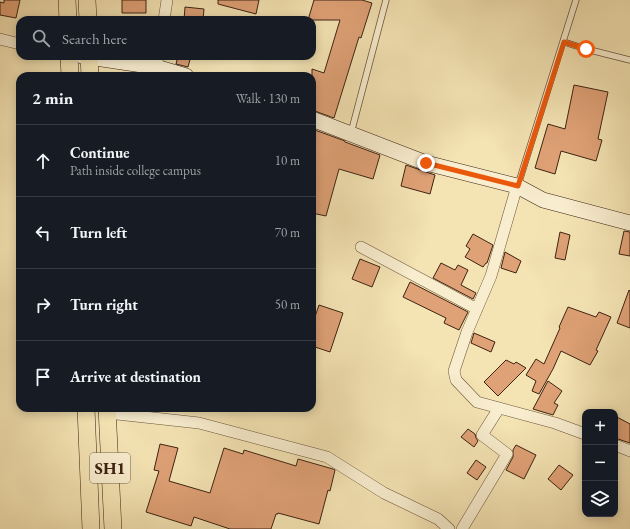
<!DOCTYPE html>
<meta charset="utf-8">
<style>
:root{--surface:#171b24;--page:#20242c;--text:#f1f3f6;--muted:#9ea1a6;--line:#363941}
body{margin:0;font-family:"EB Garamond",serif;background:var(--page);color:var(--text)}
.controls{position:absolute;right:12px;bottom:12px;display:grid;overflow:hidden;border-radius:8px;box-shadow:0 2px 10px #0003}
.controls button{width:36px;height:36px;display:grid;place-items:center;padding:0;border:0;border-bottom:1px solid var(--line);background:var(--surface);color:var(--text);font:20px sans-serif}
.stop{position:absolute;width:12px;height:12px;margin:-9px;border:3px solid #ea580c;border-radius:50%;background:#fff}
.stop.end{background:#ea580c;border-color:#fff;box-shadow:0 1px 4px #0008}
.list{margin:0;padding:0;list-style:none}
h2{display:flex;justify-content:space-between;align-items:center;height:52px;margin:0;padding:0 16px;font-size:17px}
h2 small{font-size:13px;font-weight:400;color:var(--muted)}
.list li{display:grid;grid-template-columns:26px 1fr auto;gap:12px;align-items:center;box-sizing:border-box;height:72px;padding:0 16px;border-top:1px solid var(--line)}
.list b{display:block;font-size:15px;white-space:nowrap}
.list p{margin:0;font-size:13px;white-space:nowrap;color:var(--muted)}
.list em{font-size:13px;font-style:normal;color:var(--muted)}
.icon{flex:none;width:22px;height:22px;fill:none;stroke:currentColor;stroke-width:2;stroke-linecap:round;stroke-linejoin:round}
.map{position:relative;flex:none;width:630px;height:529px;overflow:hidden}
.search{position:absolute;background:var(--surface);box-shadow:0 2px 10px #0003;left:16px;top:16px;width:300px;height:44px;display:flex;align-items:center;gap:10px;box-sizing:border-box;padding:0 14px;border-radius:12px;color:var(--muted);font-size:15px}
.panel{position:absolute;background:var(--surface);box-shadow:0 2px 10px #0003;left:16px;top:72px;width:300px;height:340px;border-radius:12px}
.map>svg:first-child{display:block}
.building{fill:#dfa176;stroke:#3d2312}
.lines{fill:none;stroke-linecap:round;stroke-linejoin:round}
.lane-casing{stroke:#6b533a;stroke-width:7}
.street-casing{stroke:#6b533a;stroke-width:12}
.secondary-casing{stroke:#3d2312;stroke-width:16}
.primary-casing{stroke:#3d2312;stroke-width:18}
.lane{stroke:#f8edce;stroke-width:5.5}
.street{stroke:#f8edce;stroke-width:11}
.secondary{stroke:#f8edce;stroke-width:15}
.primary{stroke:#f4e3b3;stroke-width:17}
.route{stroke:#ea580c;stroke-width:5}
.labels{text-anchor:middle;stroke-width:3;stroke-linejoin:round;paint-order:stroke}
.shield{fill:#f8edce;stroke:#75604a;stroke-width:1}
.shield-label{font-size:17px;font-weight:bold;fill:#3d2312}
</style>
<div class="map">
<svg width="630" height="529" viewBox="0 0 630 529">
<rect width="100%" height="100%" fill="#f4e3b3"/>
<filter id="stains"><feTurbulence type="fractalNoise" baseFrequency=".005" numOctaves="4"/><feColorMatrix values="0 0 0 0 .2 0 0 0 0 .09 0 0 0 0 .02 0 0 0 .5 -.17"/></filter>
<radialGradient id="worn" r=".72"><stop offset=".6" stop-color="#630" stop-opacity="0"/><stop offset="1" stop-color="#630" stop-opacity=".3"/></radialGradient>
<path class="building" d="M 4,0 L 20,0 L 16,18 L 0,15 L 0,2 L 4,3 Z
M 122,0 L 146,0 L 146,13 L 122,13 Z
M 218,0 L 259,0 L 256,14 L 218,4 Z
M 314,0 L 362,0 L 372,3 L 361,38 L 359,37 L 334,118 L 312,110 L 312,69 L 324,73 L 340,20 L 308,20 Z
M 185,7 L 204,9 L 203,20 L 184,20 Z
M 178,56 L 191,56 L 188,67 L 176,64 Z
M 574,85 L 608,92 L 598,139 L 602,140 L 596,161 L 561,151 L 555,174 L 535,168 L 548,124 L 565,129 Z
M 312,129 L 345,141 L 345,142 L 380,155 L 373,179 L 339,169 L 326,216 L 312,213 Z
M 406,165 L 435,175 L 430,194 L 401,186 Z
M 624,231 L 630,232 L 630,256 L 619,254 Z
M 560,232 L 570,235 L 565,260 L 555,258 Z
M 473,234 L 493,245 L 487,263 L 486,263 L 483,267 L 465,257 L 470,249 L 466,246 Z
M 505,252 L 521,261 L 516,273 L 501,268 Z
M 360,259 L 380,267 L 372,287 L 352,279 Z
M 441,263 L 455,270 L 458,265 L 468,270 L 461,285 L 476,293 L 473,299 L 433,278 Z
M 410,282 L 468,312 L 459,330 L 444,323 L 446,318 L 403,297 Z
M 629,290 L 630,291 L 630,328 L 617,323 Z
M 319,305 L 343,313 L 330,352 L 312,346 L 312,325 Z
M 568,307 L 596,317 L 599,312 L 611,317 L 596,350 L 598,351 L 590,365 L 561,351 L 553,369 L 539,394 L 532,391 L 536,381 L 526,375 L 536,359 L 544,364 L 560,328 L 559,327 Z
M 474,333 L 495,342 L 491,352 L 471,343 Z
M 506,360 L 514,364 L 516,362 L 526,368 L 498,396 L 484,382 Z
M 548,381 L 562,391 L 554,403 L 558,405 L 553,415 L 533,409 Z
M 615,416 L 630,424 L 630,443 L 615,438 Z
M 468,429 L 475,434 L 476,438 L 478,441 L 474,447 L 461,437 Z
M 160,444 L 178,448 L 169,481 L 210,493 L 224,448 L 243,454 L 244,450 L 296,466 L 298,459 L 333,469 L 335,470 L 330,491 L 328,490 L 319,524 L 278,513 L 278,514 L 276,514 L 271,529 L 230,529 L 194,517 L 191,526 L 146,512 L 159,471 L 154,470 Z
M 516,445 L 536,455 L 524,479 L 506,470 L 513,457 L 513,450 Z
M 476,460 L 486,467 L 477,480 L 467,473 Z
M 559,465 L 573,475 L 561,490 L 548,479 Z"/>
<g class="lines">
<defs>
<path id="lane" d="M 564,42 L 586,49 L 630,60
M 351,133 L 386,0
M 518,185 L 576,0"/>
<path id="street" d="M 164,20 L 167,0
M 0,39 L 20,44
M 156,67 L 158,56
M 517,186 L 491,276 L 467,332 L 454,371 L 456,380 L 477,402 L 555,423 L 585,434
M 361,247 L 477,309
M 108,413 L 199,423 L 327,457 L 384,493 L 438,519 L 449,529
M 615,445 L 630,451
M 462,529 L 507,454 L 482,435 L 499,408"/>
<path id="secondary" d="M 82,56 L 156,67 L 186,76
M 312,119 L 426,163 L 517,186 L 543,200 L 630,223"/>
<path id="primary" d="M 67,0 L 68,20
M 87,0 L 88,20
M 69,56 L 70,76
M 89,56 L 90,76
M 86,408 L 91,529
M 107,408 L 113,529"/>
</defs>
<use href="#lane" class="lane-casing"/>
<use href="#street" class="street-casing"/>
<use href="#secondary" class="secondary-casing"/>
<use href="#primary" class="primary-casing"/>
<use href="#lane" class="lane"/>
<use href="#street" class="street"/>
<use href="#secondary" class="secondary"/>
<use href="#primary" class="primary"/>
</g>
<g class="lines">
<path class="route" d="M 426,163 L 518,186 L 564,42 L 586,49"/>
</g>
<g class="labels">
<rect class="shield" x="90" y="453" width="40" height="30" rx="3"/>
<g class="shield-label">
<text x="110" y="474">SH1</text>
</g>
</g>
<rect width="100%" height="100%" filter="url(#stains)"/>
<rect width="100%" height="100%" fill="url(#worn)"/>
</svg>
<div class="controls">
<button>+</button>
<button>−</button>
<button><svg class="icon" aria-label="layers" viewBox="0 0 24 24"><path d="M12 4l9 5-9 5-9-5zM3 14l9 5 9-5"/></svg></button>
</div>
<div class="stop" style="left:586px;top:49px"></div>
<div class="stop end" style="left:426px;top:163px"></div>
<div class="search"><svg class="icon" aria-label="search" viewBox="0 0 24 24"><circle cx="10" cy="10" r="6"/><path d="M15 15l6 6"/></svg>Search here</div>
<section class="panel">
<h2>2 min<small>Walk · 130 m</small></h2>
<ul class="list">
<li><svg class="icon" aria-label="ahead" viewBox="0 0 24 24"><path d="M12 20V5M6 11l6-6 6 6"/></svg><div><b>Continue</b><p>Path inside college campus</p></div><em>10 m</em></li>
<li><svg class="icon" aria-label="left" viewBox="0 0 24 24"><path d="M17 20v-9H6M10 6l-5 5 5 5"/></svg><div><b>Turn left</b></div><em>70 m</em></li>
<li><svg class="icon" aria-label="right" viewBox="0 0 24 24"><path d="M7 20v-9h11M14 6l5 5-5 5"/></svg><div><b>Turn right</b></div><em>50 m</em></li>
<li><svg class="icon" aria-label="arrive" viewBox="0 0 24 24"><path d="M6 21V4h12l-3 4 3 4H6"/></svg><div><b>Arrive at destination</b></div></li>
</ul>
</section>
</div>
